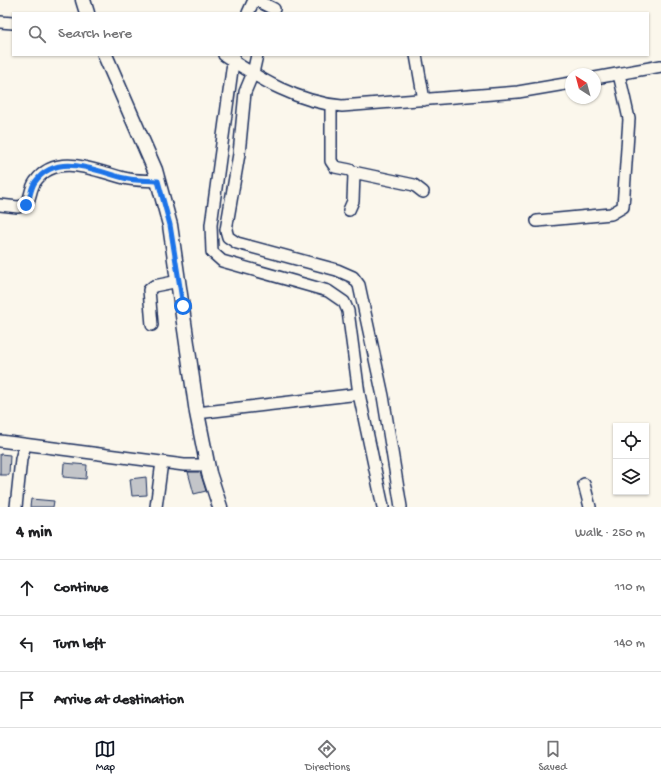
<!DOCTYPE html>
<meta charset="utf-8">
<style>
:root{--surface:#fff;--page:#f2f2f2;--text:#202124;--muted:#757577;--line:#e0e0e0;--accent:#111827}
body{margin:0;font-family:"Gochi Hand",sans-serif;background:var(--page);color:var(--text)}
.controls{position:absolute;right:12px;bottom:12px;display:grid;overflow:hidden;border-radius:0px;box-shadow:0 1px 3px #0004}
.controls button{width:36px;height:36px;display:grid;place-items:center;padding:0;border:0;border-bottom:1px solid var(--line);background:var(--surface);color:var(--text);font:20px sans-serif}
.compass{position:absolute;left:565px;top:68px;width:36px;height:36px;border-radius:50%;background:var(--surface);box-shadow:0 1px 3px #0004;rotate:324deg}
.stop{position:absolute;width:12px;height:12px;margin:-9px;border:3px solid #1a73e8;border-radius:50%;background:#fff}
.stop.end{background:#1a73e8;border-color:#fff;box-shadow:0 1px 4px #0008}
.list{margin:0;padding:0;list-style:none}
h2{display:flex;justify-content:space-between;align-items:center;height:52px;margin:0;padding:0 16px;font-size:17px}
h2 small{font-size:13px;font-weight:400;color:var(--muted)}
.list li{display:grid;grid-template-columns:26px 1fr auto;gap:12px;align-items:center;box-sizing:border-box;height:56px;padding:0 16px;border-top:1px solid var(--line)}
.list b{display:block;font-size:15px;white-space:nowrap}
.list em{font-size:13px;font-style:normal;color:var(--muted)}
.icon{flex:none;width:22px;height:22px;fill:none;stroke:currentColor;stroke-width:2;stroke-linecap:round;stroke-linejoin:round}
.map{position:relative;flex:none;width:661px;height:507px;overflow:hidden}
.search{position:absolute;background:var(--surface);box-shadow:0 1px 3px #0004;left:12px;right:12px;top:12px;height:44px;display:flex;align-items:center;gap:10px;box-sizing:border-box;padding:0 14px;border-radius:0px;color:var(--muted);font-size:15px}
.sheet{height:220px;background:var(--surface)}
nav{display:flex;justify-content:space-around;align-items:center;box-sizing:border-box;height:56px;border-top:1px solid var(--line);background:var(--surface);font-size:11px;color:var(--muted)}
nav a{display:grid;justify-items:center;gap:2px}
nav .on{color:var(--accent)}
.map>svg:first-child{display:block}
.building{fill:#c3c5c9;stroke:#1b2f5e}
.lines{fill:none;stroke-linecap:round;stroke-linejoin:round}
.minor-casing{stroke:#1b2f5e;stroke-width:14}
.major-casing{stroke:#1b2f5e;stroke-width:17}
.minor{stroke:#fbf7ec;stroke-width:11}
.major{stroke:#fbf7ec;stroke-width:14}
.route{stroke:#1a73e8;stroke-width:5}
</style>
<div class="map">
<svg width="661" height="507" viewBox="0 0 661 507">
<rect width="100%" height="100%" fill="#fbf7ec"/>
<filter id="ink" filterUnits="userSpaceOnUse"><feTurbulence type="fractalNoise" baseFrequency=".025" numOctaves="2"/><feDisplacementMap in="SourceGraphic" scale="8" xChannelSelector="R" yChannelSelector="G"/><feConvolveMatrix kernelMatrix="1 2 1 2 8 2 1 2 1" color-interpolation-filters="sRGB"/></filter>
<g filter="url(#ink)">
<path class="building" d="M 0,454 L 10,455 L 9,475 L 0,475 Z
M 64,463 L 87,465 L 86,479 L 63,477 Z
M 188,472 L 200,472 L 206,491 L 194,494 Z
M 146,477 L 147,495 L 132,496 L 130,479 Z
M 31,499 L 54,501 L 53,507 L 30,507 Z"/>
<g class="lines">
<defs>
<path id="minor" d="M 256,0 L 274,9
M 248,13 L 254,0
M 0,22 L 13,23
M 224,55 C 261,80 297,102 342,106 L 518,92 L 571,83
M 234,55 L 211,225 L 212,252 L 222,261 L 328,291 L 344,302 L 348,311 L 359,394
M 257,55 L 253,73 L 245,92 L 239,154 L 226,230 L 228,237 L 237,243 L 337,270 L 353,277 L 359,285 L 383,396 L 401,507
M 416,55 L 424,100
M 595,78 L 661,66
M 331,105 L 331,161 L 335,167 L 350,170 L 354,174 L 353,201 L 349,210
M 353,172 L 414,185 L 423,192
M 0,205 L 18,207 L 26,205 C 31,198 30,189 35,182 C 56,151 96,171 124,178 C 134,181 147,180 158,181
M 537,221 L 611,214 L 623,207 L 629,119 L 619,74
M 152,325 L 149,290 L 154,286 L 179,281
M 197,413 L 359,394 L 383,507
M 0,441 L 184,465 L 208,465
M 584,484 L 590,507
M 16,507 L 21,459 L 25,445
M 156,507 L 162,462"/>
<path id="major" d="M 83,0 L 87,13
M 105,55 L 155,170 L 170,225 L 197,413 L 209,473 L 220,507"/>
</defs>
<use href="#minor" class="minor-casing"/>
<use href="#major" class="major-casing"/>
<use href="#minor" class="minor"/>
<use href="#major" class="major"/>
</g>
</g>
<g class="lines" filter="url(#ink)">
<path class="route" d="M 26,205 C 31,198 30,189 35,182 C 57,151 96,171 124,178 C 134,181 147,180 158,181 L 170,225 L 183,306"/>
</g>
</svg>
<div class="controls">
<button><svg class="icon" aria-label="locate" viewBox="0 0 24 24"><circle cx="12" cy="12" r="6"/><path d="M12 2v4M12 18v4M2 12h4M18 12h4"/></svg></button>
<button><svg class="icon" aria-label="layers" viewBox="0 0 24 24"><path d="M12 4l9 5-9 5-9-5zM3 14l9 5 9-5"/></svg></button>
</div>
<svg class="compass" viewBox="-18 -18 36 36"><path d="M0-13l5 13h-10z" fill="#e53935"/><path d="M0 13l5-13h-10z" fill="#757577"/></svg>
<div class="stop" style="left:183px;top:306px"></div>
<div class="stop end" style="left:26px;top:205px"></div>
<div class="search"><svg class="icon" aria-label="search" viewBox="0 0 24 24"><circle cx="10" cy="10" r="6"/><path d="M15 15l6 6"/></svg>Search here</div>
</div>
<section class="sheet">
<h2>4 min<small>Walk · 250 m</small></h2>
<ul class="list">
<li><svg class="icon" aria-label="ahead" viewBox="0 0 24 24"><path d="M12 20V5M6 11l6-6 6 6"/></svg><div><b>Continue</b></div><em>110 m</em></li>
<li><svg class="icon" aria-label="left" viewBox="0 0 24 24"><path d="M17 20v-9H6M10 6l-5 5 5 5"/></svg><div><b>Turn left</b></div><em>140 m</em></li>
<li><svg class="icon" aria-label="arrive" viewBox="0 0 24 24"><path d="M6 21V4h12l-3 4 3 4H6"/></svg><div><b>Arrive at destination</b></div></li>
</ul>
</section>
<nav>
<a class="on"><svg class="icon" aria-label="map" viewBox="0 0 24 24"><path d="M3 6l6-2 6 2 6-2v14l-6 2-6-2-6 2zM9 4v14M15 6v14"/></svg>Map</a>
<a><svg class="icon" aria-label="directions" viewBox="0 0 24 24"><path d="M12 3l9 9-9 9-9-9zM9 14v-3h6M13 9l2 2-2 2"/></svg>Directions</a>
<a><svg class="icon" aria-label="saved" viewBox="0 0 24 24"><path d="M7 4h10v16l-5-4-5 4z"/></svg>Saved</a>
</nav>
